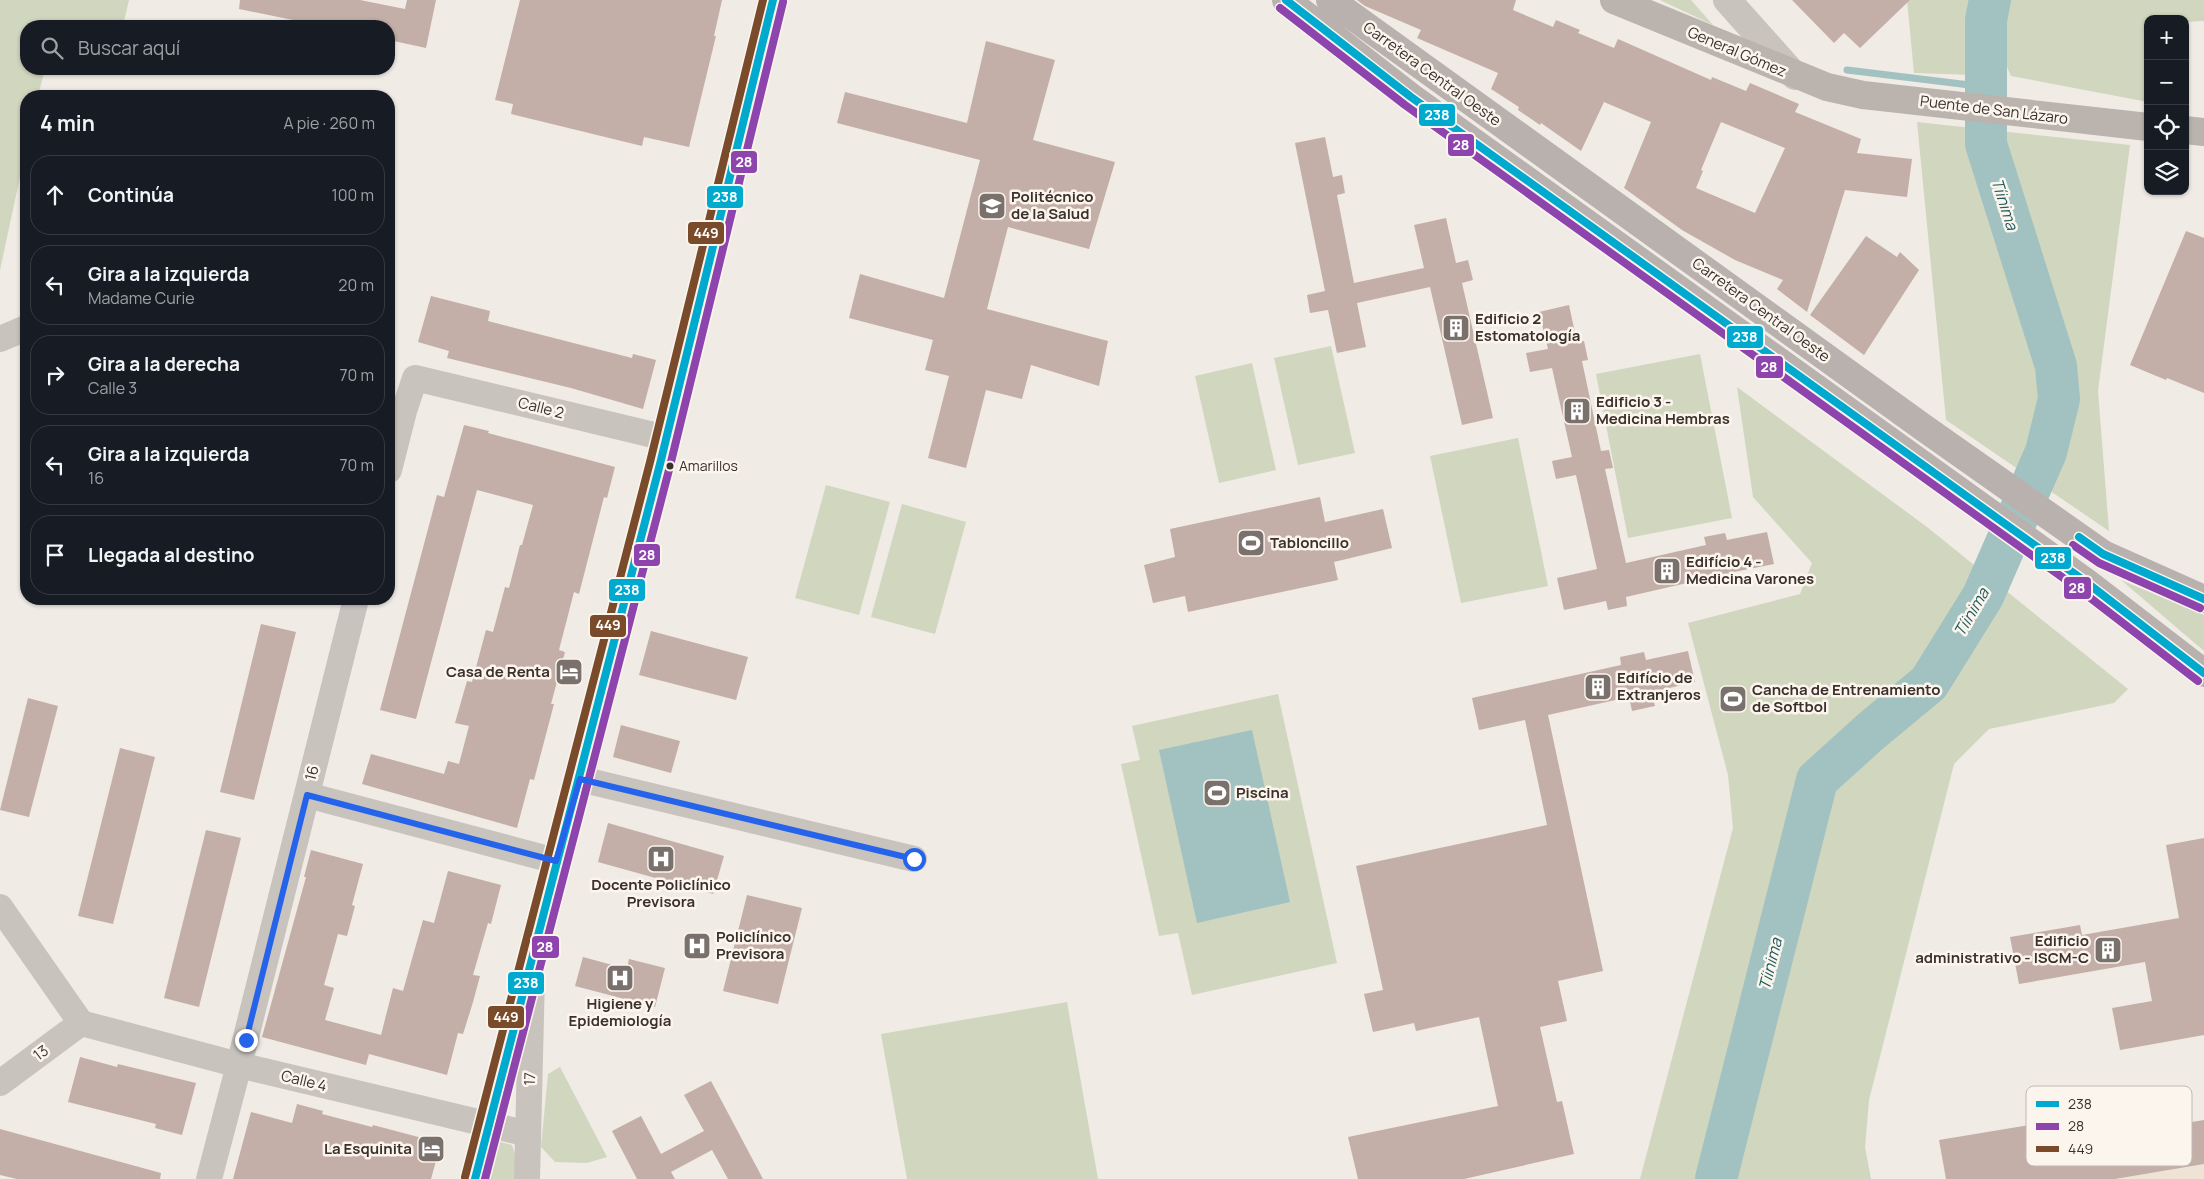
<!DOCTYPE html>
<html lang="es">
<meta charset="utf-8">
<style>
:root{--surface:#171b24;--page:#20242c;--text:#f1f3f6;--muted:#9ea1a6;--line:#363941}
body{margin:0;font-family:Manrope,sans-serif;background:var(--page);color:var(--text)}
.controls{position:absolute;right:15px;top:15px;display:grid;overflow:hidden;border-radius:10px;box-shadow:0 1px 4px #0004}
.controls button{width:45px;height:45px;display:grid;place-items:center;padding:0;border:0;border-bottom:1px solid var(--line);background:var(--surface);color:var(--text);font:25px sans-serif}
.stop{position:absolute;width:15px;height:15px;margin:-11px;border:4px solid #2563eb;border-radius:50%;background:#fff}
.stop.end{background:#2563eb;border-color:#fff;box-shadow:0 1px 5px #0008}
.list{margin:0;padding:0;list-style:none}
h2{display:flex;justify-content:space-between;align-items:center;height:65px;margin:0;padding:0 20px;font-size:21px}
h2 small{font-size:16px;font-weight:400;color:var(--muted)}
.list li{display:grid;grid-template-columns:32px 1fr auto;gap:15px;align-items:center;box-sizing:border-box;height:80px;margin:0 10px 10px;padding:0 10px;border:1px solid var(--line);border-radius:20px}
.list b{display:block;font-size:19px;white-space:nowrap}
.list p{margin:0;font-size:16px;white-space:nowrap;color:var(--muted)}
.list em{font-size:16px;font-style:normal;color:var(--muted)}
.icon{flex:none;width:28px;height:28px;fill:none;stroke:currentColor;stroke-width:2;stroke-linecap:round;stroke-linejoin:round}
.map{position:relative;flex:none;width:2204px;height:1179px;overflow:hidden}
.search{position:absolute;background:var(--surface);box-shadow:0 1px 4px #0004;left:20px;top:20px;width:375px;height:55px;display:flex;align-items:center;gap:12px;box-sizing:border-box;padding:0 18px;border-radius:20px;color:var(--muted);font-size:19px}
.panel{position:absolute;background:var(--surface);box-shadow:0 1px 4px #0004;left:20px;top:90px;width:375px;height:515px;border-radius:20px}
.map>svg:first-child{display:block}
.green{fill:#d1d6bf}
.plaza{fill:#eee3d5}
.water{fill:#a1c2c1}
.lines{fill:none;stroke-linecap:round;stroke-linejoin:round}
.stream{stroke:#a1c2c1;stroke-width:7}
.river{stroke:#a1c2c1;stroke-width:42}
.building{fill:#c3afa7;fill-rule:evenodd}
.minor{stroke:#c9c3be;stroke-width:26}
.tertiary{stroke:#c9c3be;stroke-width:28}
.secondary{stroke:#bab3ae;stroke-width:28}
.primary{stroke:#b8b1ad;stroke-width:28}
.bus-1-casing{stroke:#fbf5ee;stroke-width:11}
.bus-2-casing{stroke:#fbf5ee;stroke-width:11}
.bus-3-casing{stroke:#fbf5ee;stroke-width:11}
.bus-1{stroke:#00a9ce;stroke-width:8}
.bus-2{stroke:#8e44ad;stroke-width:8}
.bus-3{stroke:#7a4b2a;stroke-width:8}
.route{stroke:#2563eb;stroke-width:6}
.bus-dot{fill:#3b302b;stroke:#fbf5ee;stroke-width:2}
.labels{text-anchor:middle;stroke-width:5;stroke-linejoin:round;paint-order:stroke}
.bus-label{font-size:14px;fill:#3b302b;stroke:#fbf5ee;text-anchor:start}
.street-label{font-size:15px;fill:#3b302b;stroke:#fbf5ee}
.poi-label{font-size:15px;font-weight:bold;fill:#3b302b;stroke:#fbf5ee;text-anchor:start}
.water-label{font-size:16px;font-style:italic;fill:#1f5a5e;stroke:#fbf5ee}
.key{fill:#fbf5ee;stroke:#c1bab4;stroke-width:1}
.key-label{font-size:14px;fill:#3b302b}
.line-badge{stroke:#fbf5ee;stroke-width:2}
.badge-label{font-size:14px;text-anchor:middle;font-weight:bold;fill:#fff}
</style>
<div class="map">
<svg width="2204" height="1179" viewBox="0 0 2204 1179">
<rect width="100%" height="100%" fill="#f0ebe5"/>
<path class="green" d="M 0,0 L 129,0 L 123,26 L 26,26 L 26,69 L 45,69 L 38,96 L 26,96 L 26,149 L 0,270 Z
M 1660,0 L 1691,0 L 1713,25 Z
M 1907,0 L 1981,0 L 1976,75 L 1914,73 Z
M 1992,0 L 2204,0 L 2204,21 L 2185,22 L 2185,19 L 2148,19 L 2148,102 L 2011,76 L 1986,20 Z
M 1917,122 L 2130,145 L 2098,391 L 2109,531 L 1946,420 Z
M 1331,346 L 1355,453 L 1298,465 L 1274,358 Z
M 1700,354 L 1732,518 L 1628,538 L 1596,374 Z
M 1252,363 L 1276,470 L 1219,483 L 1195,376 Z
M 1737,387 L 1927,527 L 2128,689 L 2114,703 L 1989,729 L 1954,764 L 1869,1100 L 1865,1147 L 1871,1179 L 1640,1179 L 1733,828 L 1728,775 L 1688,623 L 1800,594 L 1812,563 L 1753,497 Z
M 1518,438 L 1548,586 L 1461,603 L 1430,456 Z
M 826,485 L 890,502 L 859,615 L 795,598 Z
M 902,504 L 966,522 L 935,634 L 871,617 Z
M 2121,580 L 2204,615 L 2204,651 Z
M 1278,694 L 1337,963 L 1192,995 L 1178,933 L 1159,936 L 1121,764 L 1140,760 L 1132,726 Z
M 1067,1002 L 1098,1179 L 907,1179 L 881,1034 Z
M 560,1067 L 607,1157 L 587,1163 L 555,1162 L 541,1147 L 548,1074 Z
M 500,1142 L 512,1145 L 516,1157 L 515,1179 L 488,1179 L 496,1147 Z"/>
<path class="plaza" d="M 2204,1164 L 2204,1179 L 2116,1179 Z"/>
<path class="water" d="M 1252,730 L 1290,902 L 1197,923 L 1159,750 Z"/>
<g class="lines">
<path class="stream" d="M 1847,70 L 1986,87"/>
<path class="river" d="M 1716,1179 L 1817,780 L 1870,732 L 1929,683 L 1983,596 L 2046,452 L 2059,399 L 2056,366 L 1986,144 L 1986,20 L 1990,0"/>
</g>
<path class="building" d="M 240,0 L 360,0 L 405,9 L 407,0 L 436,0 L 426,48 L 389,40 L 389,26 L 322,26 L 239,9 Z
M 520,0 L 722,0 L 714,36 L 716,36 L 689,147 L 644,137 L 642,146 L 511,114 L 513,104 L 495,100 Z
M 1357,0 L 1516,0 L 1513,10 L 1553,27 L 1556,20 L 1580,30 L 1578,33 L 1614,48 L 1618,39 L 1711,80 L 1712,77 L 1746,91 L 1750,83 L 1799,104 L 1795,112 L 1861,139 L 1857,153 L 1912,159 L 1907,197 L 1845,190 L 1807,312 L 1777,289 L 1783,280 L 1735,260 L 1682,230 L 1624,188 L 1651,122 L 1604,102 L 1581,151 L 1541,123 L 1540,125 L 1518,110 L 1519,107 L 1491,89 L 1498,73 L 1417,38 L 1421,30 L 1365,6 ZM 1721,122 L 1785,148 L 1755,213 L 1696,188 L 1703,171 L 1701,170 Z
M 1792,0 L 1910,0 L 1860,48 L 1844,33 L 1834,43 Z
M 986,41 L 1055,60 L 1033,140 L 1115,162 L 1089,249 L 1008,227 L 987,309 L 1108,341 L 1099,386 L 1031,365 L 1022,399 L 986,390 L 966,468 L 928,458 L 949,376 L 925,370 L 933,340 L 849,318 L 860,274 L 944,298 L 980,160 L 837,123 L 845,92 L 967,123 Z
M 1325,137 L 1333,177 L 1342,175 L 1345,193 L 1337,195 L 1354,283 L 1424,268 L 1414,225 L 1446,218 L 1456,263 L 1468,260 L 1473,280 L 1462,283 L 1493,418 L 1462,425 L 1430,287 L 1357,303 L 1366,347 L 1337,353 L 1328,310 L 1310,313 L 1307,295 L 1325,291 L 1295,143 Z
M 2186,231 L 2204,238 L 2204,393 L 2167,378 L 2166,380 L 2130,365 Z
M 1866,236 L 1897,257 L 1900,252 L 1919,270 L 1864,355 L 1810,315 Z
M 431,296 L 490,311 L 488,321 L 632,358 L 633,354 L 656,360 L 643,409 L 571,388 L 447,358 L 449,351 L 418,342 Z
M 1569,305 L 1577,342 L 1584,341 L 1588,360 L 1582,361 L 1601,451 L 1609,450 L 1613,468 L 1605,469 L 1626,563 L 1706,545 L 1704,537 L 1725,533 L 1727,540 L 1767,532 L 1774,564 L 1734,572 L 1736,582 L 1715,587 L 1713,577 L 1626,597 L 1627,606 L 1608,610 L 1606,601 L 1564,610 L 1557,578 L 1597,569 L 1576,475 L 1556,479 L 1552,461 L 1572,457 L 1552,368 L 1530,372 L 1526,353 L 1548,349 L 1539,312 Z
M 464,425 L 489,431 L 488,433 L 615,467 L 607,498 L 604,497 L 579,594 L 574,592 L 559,650 L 565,652 L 551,704 L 554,704 L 534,780 L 530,779 L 517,828 L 362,784 L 371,754 L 444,774 L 448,761 L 459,764 L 469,726 L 455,723 L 467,681 L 472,682 L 486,630 L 493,632 L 505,587 L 509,588 L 520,545 L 522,545 L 533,505 L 477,490 L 416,719 L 380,710 L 437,495 L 444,497 Z
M 1320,497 L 1325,522 L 1383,509 L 1392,548 L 1334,562 L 1338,580 L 1188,612 L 1185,596 L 1153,603 L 1144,565 L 1175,557 L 1170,529 Z
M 261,624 L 296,632 L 254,800 L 220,792 Z
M 651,631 L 748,657 L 736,700 L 639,675 Z
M 1688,651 L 1695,682 L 1652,692 L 1655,706 L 1632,711 L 1629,697 L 1548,715 L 1603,971 L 1558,981 L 1567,1021 L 1540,1027 L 1557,1102 L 1562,1101 L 1574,1154 L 1464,1179 L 1358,1179 L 1348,1137 L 1498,1106 L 1479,1017 L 1416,1031 L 1414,1023 L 1373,1032 L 1364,994 L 1383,990 L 1356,866 L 1547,825 L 1525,720 L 1479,730 L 1472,698 L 1621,665 L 1620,657 L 1644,652 L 1646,660 Z
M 28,698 L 58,706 L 29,817 L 0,810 Z
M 621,725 L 680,741 L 671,773 L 613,757 Z
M 120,748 L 155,757 L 113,924 L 78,916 Z
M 608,823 L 724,856 L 713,894 L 598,862 Z
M 206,830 L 241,838 L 199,1007 L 164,998 Z
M 2204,838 L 2204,1035 L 2120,1050 L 2112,1008 L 2152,1001 L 2145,962 L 2019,984 L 2010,937 L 2080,925 L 2082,935 L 2179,918 L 2166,845 Z
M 311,850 L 363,864 L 352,905 L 355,906 L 347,936 L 338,934 L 324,985 L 334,988 L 325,1020 L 381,1035 L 393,988 L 403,991 L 423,920 L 434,923 L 448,871 L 501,885 L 491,924 L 488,923 L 473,975 L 480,976 L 473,1002 L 463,1034 L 458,1033 L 447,1075 L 369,1054 L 366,1065 L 262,1037 L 306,877 L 304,877 Z
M 747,895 L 802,908 L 778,1004 L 723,991 Z
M 583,957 L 627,969 L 629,959 L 665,968 L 655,1007 L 575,986 Z
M 80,1057 L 117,1067 L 118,1064 L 196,1083 L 182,1135 L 155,1128 L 156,1124 L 68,1102 Z
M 711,1081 L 763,1179 L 728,1179 L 712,1150 L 671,1172 L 675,1179 L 637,1179 L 612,1131 L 641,1116 L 661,1154 L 704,1131 L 684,1095 Z
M 297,1104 L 323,1111 L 322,1114 L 372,1127 L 373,1125 L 441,1143 L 431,1179 L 233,1179 L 251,1112 L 292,1123 Z
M 2204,1120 L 2204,1164 L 2115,1179 L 1946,1179 L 1939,1140 L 2035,1124 L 2039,1147 Z
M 0,1129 L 161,1173 L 160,1179 L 17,1179 L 0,1175 Z"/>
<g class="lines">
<path class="minor" d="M 0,339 L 26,328
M 389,470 L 404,411 L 415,378 L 666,438
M 580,779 L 914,859
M 307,795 L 556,861
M 0,907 L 81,1023
M 81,1023 L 239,1065 L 528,1134
M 0,1083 L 81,1023
M 209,1179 L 239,1065 L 356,599
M 527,1179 L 532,976"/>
<path class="tertiary" d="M 1727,0 L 1795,76"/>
<path class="secondary" d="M 1614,0 L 1827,87 L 1863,95 L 2148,127
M 2185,130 L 2204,132
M 475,1179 L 556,861 L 580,779 L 660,464 L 773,0"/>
<path class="primary" d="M 1286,0 L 1411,97 L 2086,582 L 2204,673
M 1330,0 L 1924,428 L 2103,554 L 2204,599"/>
<defs>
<path id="bus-1" d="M 1286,0 L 1411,97 L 2086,582 L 2204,673
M 2079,537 L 2103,554 L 2204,599
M 475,1179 L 660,464 L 773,0"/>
<path id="bus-2" d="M 1280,8 L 1405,105 L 2080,590 L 2198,681
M 2073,545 L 2099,563 L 2200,608
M 485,1179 L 670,466 L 783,2"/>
<path id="bus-3" d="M 465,1177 L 650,462 L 763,0"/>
</defs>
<use href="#bus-1" class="bus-1-casing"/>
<use href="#bus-2" class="bus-2-casing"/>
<use href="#bus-3" class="bus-3-casing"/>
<use href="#bus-1" class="bus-1"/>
<use href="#bus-2" class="bus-2"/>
<use href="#bus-3" class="bus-3"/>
</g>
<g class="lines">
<path class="route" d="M 246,1040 L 307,795 L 556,861 L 580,779 L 914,859"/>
</g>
<defs>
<symbol id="university-square" viewBox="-11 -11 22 22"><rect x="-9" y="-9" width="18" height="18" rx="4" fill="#7a716c" stroke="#fbf5ee"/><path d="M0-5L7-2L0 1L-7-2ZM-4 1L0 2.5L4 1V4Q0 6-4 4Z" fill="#fff"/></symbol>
<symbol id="building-square" viewBox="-11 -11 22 22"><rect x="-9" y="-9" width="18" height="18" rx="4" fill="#7a716c" stroke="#fbf5ee"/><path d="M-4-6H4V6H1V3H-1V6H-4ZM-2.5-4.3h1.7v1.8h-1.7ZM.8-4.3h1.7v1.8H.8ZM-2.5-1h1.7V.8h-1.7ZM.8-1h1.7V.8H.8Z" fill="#fff"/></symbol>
<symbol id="stadium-square" viewBox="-11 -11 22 22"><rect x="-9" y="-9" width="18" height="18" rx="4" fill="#7a716c" stroke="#fbf5ee"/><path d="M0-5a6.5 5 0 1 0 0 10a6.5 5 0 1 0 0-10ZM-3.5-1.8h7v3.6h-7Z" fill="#fff"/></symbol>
<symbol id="hotel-square" viewBox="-11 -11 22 22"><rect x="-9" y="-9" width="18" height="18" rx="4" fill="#7a716c" stroke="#fbf5ee"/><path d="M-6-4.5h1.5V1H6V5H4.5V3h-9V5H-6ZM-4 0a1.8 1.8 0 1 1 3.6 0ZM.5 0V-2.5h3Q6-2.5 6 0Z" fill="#fff"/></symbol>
<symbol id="hospital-square" viewBox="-11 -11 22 22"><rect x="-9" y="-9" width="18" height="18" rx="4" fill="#7a716c" stroke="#fbf5ee"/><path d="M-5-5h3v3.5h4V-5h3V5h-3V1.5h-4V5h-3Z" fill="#fff"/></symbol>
</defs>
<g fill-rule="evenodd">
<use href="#university-square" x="976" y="190" width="32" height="32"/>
<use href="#building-square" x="1440" y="312" width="32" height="32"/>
<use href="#building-square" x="1561" y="395" width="32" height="32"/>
<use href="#stadium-square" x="1235" y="527" width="32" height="32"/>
<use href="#building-square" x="1651" y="555" width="32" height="32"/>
<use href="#hotel-square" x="553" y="656" width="32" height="32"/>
<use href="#building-square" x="1582" y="671" width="32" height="32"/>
<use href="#stadium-square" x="1717" y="683" width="32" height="32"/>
<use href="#stadium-square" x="1201" y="777" width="32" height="32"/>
<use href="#hospital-square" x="645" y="843" width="32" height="32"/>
<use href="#hospital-square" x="681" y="930" width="32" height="32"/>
<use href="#building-square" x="2092" y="934" width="32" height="32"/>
<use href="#hospital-square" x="604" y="962" width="32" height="32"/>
<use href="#hotel-square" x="415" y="1133" width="32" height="32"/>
</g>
<circle class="bus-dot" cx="670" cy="466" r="4.5"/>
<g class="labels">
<g class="bus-label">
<text x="679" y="471">Amarillos</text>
</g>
<g class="street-label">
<text transform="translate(1737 52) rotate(23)" y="5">General Gómez</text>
<text transform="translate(1432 74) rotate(36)" y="5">Carretera Central Oeste</text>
<text transform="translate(1994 110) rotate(7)" y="5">Puente de San Lázaro</text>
<text transform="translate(1761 310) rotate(36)" y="5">Carretera Central Oeste</text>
<text transform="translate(541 408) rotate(14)" y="5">Calle 2</text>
<text transform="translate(312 773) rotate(-76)" y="5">16</text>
<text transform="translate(41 1053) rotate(-37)" y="5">13</text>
<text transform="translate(530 1079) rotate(-88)" y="5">17</text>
<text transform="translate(304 1081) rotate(14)" y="5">Calle 4</text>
</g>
<g class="poi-label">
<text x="1011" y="202">Politécnico<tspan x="1011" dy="17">de la Salud</tspan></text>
<text x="1475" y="324">Edificio 2<tspan x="1475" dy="17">Estomatología</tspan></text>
<text x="1596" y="407">Edificio 3 -<tspan x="1596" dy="17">Medicina Hembras</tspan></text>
<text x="1270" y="548">Tabloncillo</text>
<text x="1686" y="567">Edifício 4 -<tspan x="1686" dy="17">Medicina Varones</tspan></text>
<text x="550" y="677" text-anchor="end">Casa de Renta</text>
<text x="1617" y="683">Edifício de<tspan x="1617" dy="17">Extranjeros</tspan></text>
<text x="1752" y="695">Cancha de Entrenamiento<tspan x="1752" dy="17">de Softbol</tspan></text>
<text x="1236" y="798">Piscina</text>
<text x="661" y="890" text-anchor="middle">Docente Policlínico<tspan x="661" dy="17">Previsora</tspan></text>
<text x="716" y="942">Policlínico<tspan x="716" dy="17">Previsora</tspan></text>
<text x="2089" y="946" text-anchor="end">Edificio<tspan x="2089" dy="17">administrativo - ISCM-C</tspan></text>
<text x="620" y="1009" text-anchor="middle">Higiene y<tspan x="620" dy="17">Epidemiología</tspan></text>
<text x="412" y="1154" text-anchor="end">La Esquinita</text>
</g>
<g class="water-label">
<text transform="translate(2005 204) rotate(72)" y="6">Tíinima</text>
<text transform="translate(1971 612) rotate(-60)" y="6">Tíinima</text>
<text transform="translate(1770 964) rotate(-76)" y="6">Tíinima</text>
</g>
</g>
<rect x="2026" y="1086" width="166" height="80" rx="8" class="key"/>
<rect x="2036" y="1101" width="23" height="6" fill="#00a9ce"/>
<rect x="2036" y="1123" width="23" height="7" fill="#8e44ad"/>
<rect x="2036" y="1146" width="23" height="6" fill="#7a4b2a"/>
<g class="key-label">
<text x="2068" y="1109">238</text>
<text x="2068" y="1131">28</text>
<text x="2068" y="1154">449</text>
</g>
<g class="line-badge">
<rect x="1418" y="103" width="38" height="24" rx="5" fill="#00a9ce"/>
<rect x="1447" y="133" width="28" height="24" rx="5" fill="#8e44ad"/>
<rect x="730" y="150" width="28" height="24" rx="5" fill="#8e44ad"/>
<rect x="706" y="185" width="38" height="24" rx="5" fill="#00a9ce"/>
<rect x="687" y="221" width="38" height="24" rx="5" fill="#7a4b2a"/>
<rect x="1726" y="325" width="38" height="24" rx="5" fill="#00a9ce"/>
<rect x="1755" y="355" width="29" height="24" rx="5" fill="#8e44ad"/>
<rect x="633" y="543" width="28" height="24" rx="5" fill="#8e44ad"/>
<rect x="2034" y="546" width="38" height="24" rx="5" fill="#00a9ce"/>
<rect x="2063" y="576" width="29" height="24" rx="5" fill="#8e44ad"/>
<rect x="608" y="578" width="38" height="24" rx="5" fill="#00a9ce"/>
<rect x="589" y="614" width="38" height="24" rx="5" fill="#7a4b2a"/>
<rect x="531" y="935" width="29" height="24" rx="5" fill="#8e44ad"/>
<rect x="507" y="971" width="38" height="24" rx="5" fill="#00a9ce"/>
<rect x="487" y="1005" width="38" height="24" rx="5" fill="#7a4b2a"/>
</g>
<g class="badge-label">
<text x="1437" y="120">238</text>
<text x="1461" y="150">28</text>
<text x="744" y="167">28</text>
<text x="725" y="202">238</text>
<text x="706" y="238">449</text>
<text x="1745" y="342">238</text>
<text x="1769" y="372">28</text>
<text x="647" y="560">28</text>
<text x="2053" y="563">238</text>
<text x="2077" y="593">28</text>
<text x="627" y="595">238</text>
<text x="608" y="630">449</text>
<text x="545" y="952">28</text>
<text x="526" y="988">238</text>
<text x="506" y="1022">449</text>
</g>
</svg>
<div class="controls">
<button>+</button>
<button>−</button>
<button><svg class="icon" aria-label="locate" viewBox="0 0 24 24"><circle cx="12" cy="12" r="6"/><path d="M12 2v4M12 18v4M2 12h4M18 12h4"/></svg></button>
<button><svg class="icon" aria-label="layers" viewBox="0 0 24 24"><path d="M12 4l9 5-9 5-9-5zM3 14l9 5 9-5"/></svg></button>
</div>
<div class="stop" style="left:914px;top:859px"></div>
<div class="stop end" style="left:246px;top:1040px"></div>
<div class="search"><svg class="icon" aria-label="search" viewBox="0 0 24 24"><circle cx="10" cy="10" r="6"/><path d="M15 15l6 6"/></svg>Buscar aquí</div>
<section class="panel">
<h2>4 min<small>A pie · 260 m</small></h2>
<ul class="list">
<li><svg class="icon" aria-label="ahead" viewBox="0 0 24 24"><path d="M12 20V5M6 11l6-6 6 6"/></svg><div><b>Continúa</b></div><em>100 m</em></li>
<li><svg class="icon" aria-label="left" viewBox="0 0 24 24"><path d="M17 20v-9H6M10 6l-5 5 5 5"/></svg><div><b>Gira a la izquierda</b><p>Madame Curie</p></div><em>20 m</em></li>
<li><svg class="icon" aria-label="right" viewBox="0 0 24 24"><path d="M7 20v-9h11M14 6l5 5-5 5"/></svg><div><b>Gira a la derecha</b><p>Calle 3</p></div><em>70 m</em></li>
<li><svg class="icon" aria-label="left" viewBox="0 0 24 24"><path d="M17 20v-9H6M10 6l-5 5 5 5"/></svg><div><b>Gira a la izquierda</b><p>16</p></div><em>70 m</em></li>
<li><svg class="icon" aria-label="arrive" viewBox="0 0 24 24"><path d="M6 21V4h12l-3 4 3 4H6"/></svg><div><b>Llegada al destino</b></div></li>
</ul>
</section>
</div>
